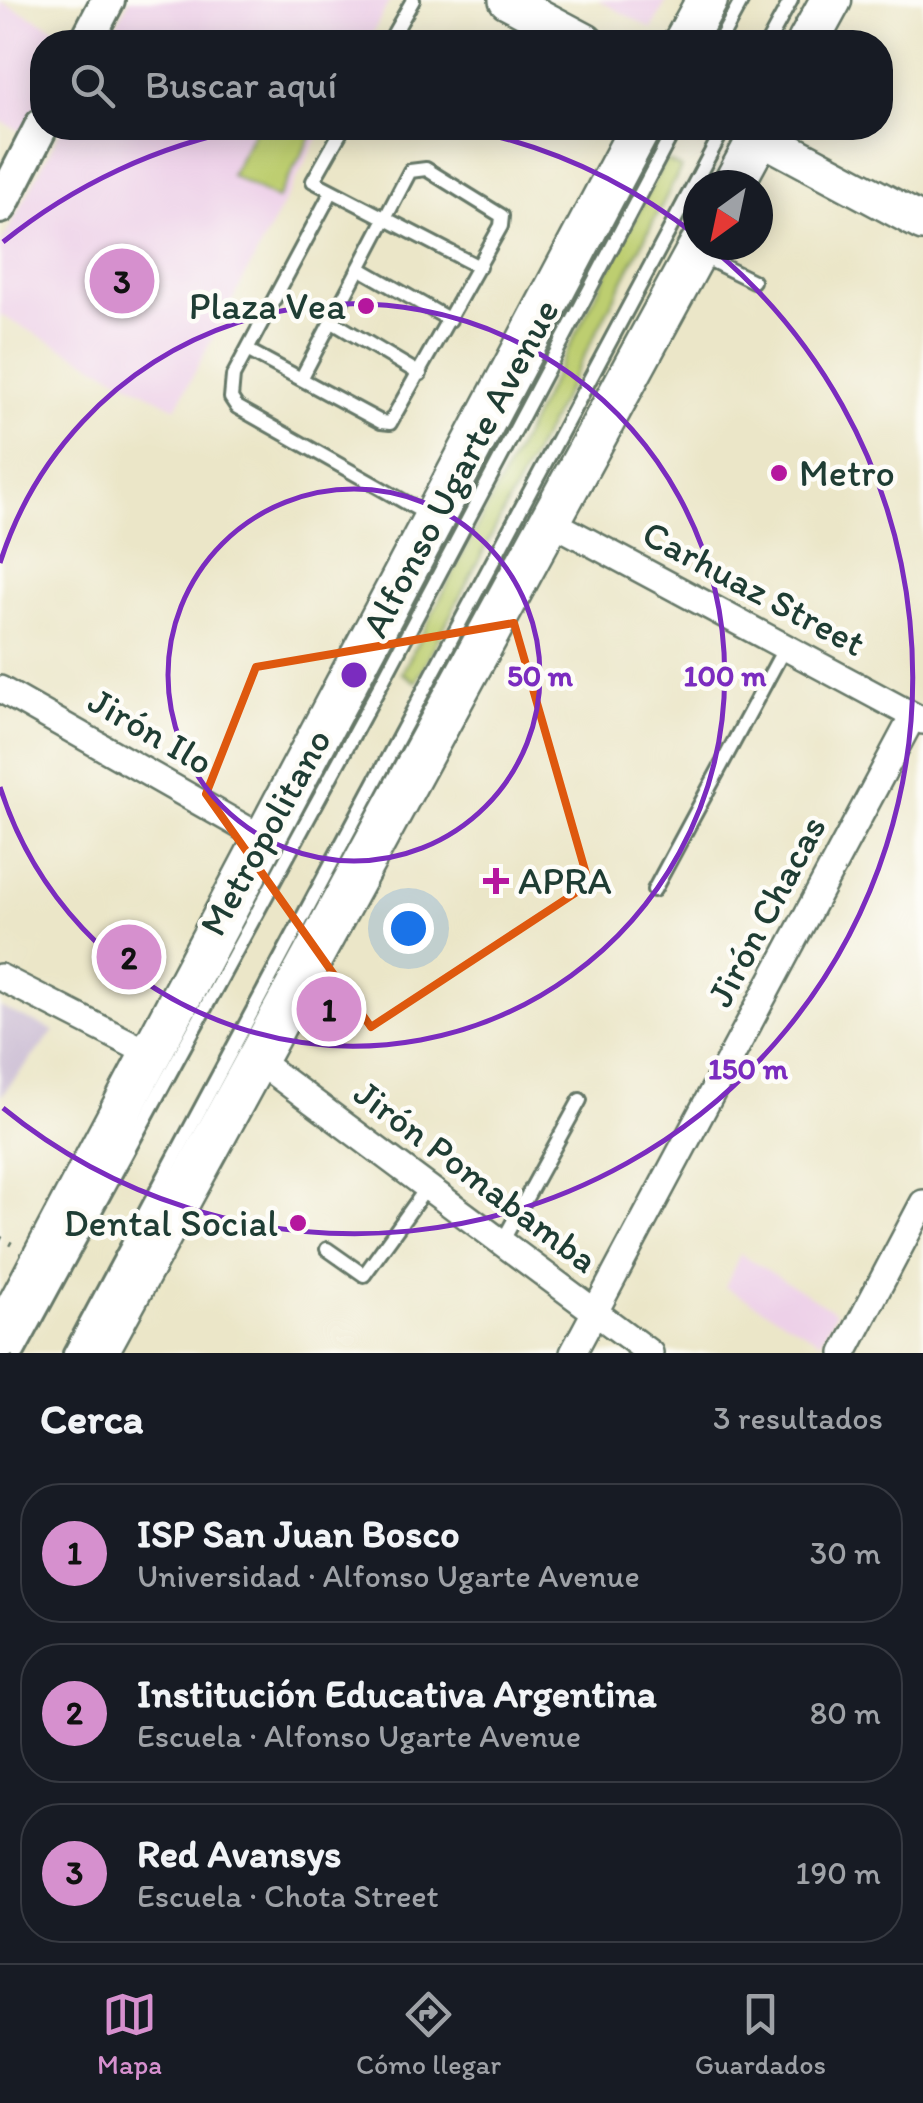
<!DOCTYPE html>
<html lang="es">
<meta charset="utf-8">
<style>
:root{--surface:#171b24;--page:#20242c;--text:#f1f3f6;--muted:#9ea1a6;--line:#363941;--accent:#d690ce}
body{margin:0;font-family:Itim,sans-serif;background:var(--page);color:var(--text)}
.compass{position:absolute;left:683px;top:170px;width:90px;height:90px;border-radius:50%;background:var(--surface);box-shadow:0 5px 25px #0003;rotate:213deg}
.you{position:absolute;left:408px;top:928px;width:35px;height:35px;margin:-25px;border:8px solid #fff;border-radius:50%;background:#1a73e8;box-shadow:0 0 0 15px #1a73e833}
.badge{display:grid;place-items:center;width:65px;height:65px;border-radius:50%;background:var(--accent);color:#111;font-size:32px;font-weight:700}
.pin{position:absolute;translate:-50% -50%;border:5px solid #fff;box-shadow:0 2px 10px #0006}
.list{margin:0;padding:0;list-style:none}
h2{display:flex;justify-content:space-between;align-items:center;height:130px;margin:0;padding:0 40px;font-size:42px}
h2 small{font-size:32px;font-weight:400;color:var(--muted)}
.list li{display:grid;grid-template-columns:65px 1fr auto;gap:30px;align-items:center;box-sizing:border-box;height:140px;margin:0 20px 20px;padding:0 20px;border:2px solid var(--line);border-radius:40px}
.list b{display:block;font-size:38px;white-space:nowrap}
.list p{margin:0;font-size:32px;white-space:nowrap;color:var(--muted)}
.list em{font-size:32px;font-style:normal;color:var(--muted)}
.icon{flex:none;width:55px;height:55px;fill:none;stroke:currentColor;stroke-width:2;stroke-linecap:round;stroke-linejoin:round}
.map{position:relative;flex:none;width:923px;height:1353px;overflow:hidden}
.search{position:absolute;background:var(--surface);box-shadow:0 5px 25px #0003;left:30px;right:30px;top:30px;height:110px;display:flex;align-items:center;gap:25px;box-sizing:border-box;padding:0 35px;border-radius:40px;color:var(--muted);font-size:38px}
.sheet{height:610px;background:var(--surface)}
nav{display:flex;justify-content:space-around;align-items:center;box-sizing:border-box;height:140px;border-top:2px solid var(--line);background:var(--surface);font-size:28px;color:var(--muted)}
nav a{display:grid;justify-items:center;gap:5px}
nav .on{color:var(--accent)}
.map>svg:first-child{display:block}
.built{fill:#edd0e8}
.industrial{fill:#ccbed4}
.green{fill:#bdce70;stroke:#6e8652;stroke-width:2.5}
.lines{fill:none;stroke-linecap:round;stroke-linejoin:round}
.service-casing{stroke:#667868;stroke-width:18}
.minor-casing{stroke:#667868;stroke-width:30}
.tertiary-casing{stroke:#667868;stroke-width:38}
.secondary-casing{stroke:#667868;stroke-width:40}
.primary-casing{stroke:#667868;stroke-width:45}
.path{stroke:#667868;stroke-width:5;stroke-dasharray:2.5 8;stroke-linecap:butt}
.service{stroke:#fff;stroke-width:12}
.minor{stroke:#fff;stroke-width:25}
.tertiary{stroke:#fff;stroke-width:32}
.secondary{stroke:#fff;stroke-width:35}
.primary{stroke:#fff;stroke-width:40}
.marked{fill:none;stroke:#de580e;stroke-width:8;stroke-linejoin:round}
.ring{fill:none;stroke:#7b2cbf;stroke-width:5}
.poi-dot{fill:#b5179e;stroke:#fdfcf7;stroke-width:4}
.labels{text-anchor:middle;stroke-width:9;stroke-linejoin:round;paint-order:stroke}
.poi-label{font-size:38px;fill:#1f3d34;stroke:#fdfcf7;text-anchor:end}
.street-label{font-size:38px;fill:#1f3d34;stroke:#fdfcf7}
.centre{fill:#7b2cbf;stroke:#fdfcf7;stroke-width:5}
.ring-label{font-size:30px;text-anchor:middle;font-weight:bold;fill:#7b2cbf;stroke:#fdfcf7;stroke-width:9;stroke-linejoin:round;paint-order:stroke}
</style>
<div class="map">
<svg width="923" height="1353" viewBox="0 0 923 1353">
<rect width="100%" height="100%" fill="#fdfcf7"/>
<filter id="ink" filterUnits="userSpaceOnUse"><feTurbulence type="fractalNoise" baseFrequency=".01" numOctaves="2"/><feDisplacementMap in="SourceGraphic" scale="20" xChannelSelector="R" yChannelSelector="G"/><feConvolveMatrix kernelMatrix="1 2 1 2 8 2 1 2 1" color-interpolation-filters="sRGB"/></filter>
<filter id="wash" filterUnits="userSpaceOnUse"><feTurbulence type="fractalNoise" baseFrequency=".0048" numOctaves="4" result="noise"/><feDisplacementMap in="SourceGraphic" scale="40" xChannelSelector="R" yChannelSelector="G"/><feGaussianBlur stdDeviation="2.25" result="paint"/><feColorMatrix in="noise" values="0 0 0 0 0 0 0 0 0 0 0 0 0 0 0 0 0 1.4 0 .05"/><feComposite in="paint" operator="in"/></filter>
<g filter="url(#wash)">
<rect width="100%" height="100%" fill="#ebe6c8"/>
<path class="built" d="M 129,0 L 390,0 L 368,42 L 107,42 Z
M 598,0 L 667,0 L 652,29 Z
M 0,1 L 75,38 L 72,42 L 42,42 L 42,103 L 27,134 L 0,121 Z
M 62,128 L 323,128 L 176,408 L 0,315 L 0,246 Z
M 740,1254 L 836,1312 L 821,1341 L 725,1287 Z"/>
<path class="industrial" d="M 0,1007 L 54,1031 L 0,1097 Z"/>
<path class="green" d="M 256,128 L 316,128 L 277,199 L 231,175 Z
M 665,160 L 681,168 L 416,682 L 402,673 Z"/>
</g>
<g filter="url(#ink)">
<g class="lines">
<defs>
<path id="service" d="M 389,42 L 413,0
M 719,42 L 742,0
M 768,42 L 791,0
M 343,128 L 313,181 L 479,267
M 332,191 L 233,376 L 231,398 L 237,407 L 428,515
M 702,256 L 753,281
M 359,268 L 450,320
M 331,321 L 420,374
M 247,350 L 381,422 L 390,423 L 501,226 L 502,216 L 426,169 L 410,171 L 301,379
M 654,890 L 785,647
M 502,1242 L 580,1100
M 327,1249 L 364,1275 L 428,1186
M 18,1353 L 380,686 L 675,128
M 70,1353 L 724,128"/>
<path id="minor" d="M 550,521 L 923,721
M 0,689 L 264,839
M 0,977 L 151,1054
M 257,1060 L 650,1353
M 573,1353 L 913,716
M 844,1353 L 923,1203"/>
<path id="tertiary" d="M 86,42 L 108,0
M 0,207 L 42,125"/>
<path id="secondary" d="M 507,0 L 586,42
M 745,128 L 923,223"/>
<path id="primary" d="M 684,42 L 707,0
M 808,42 L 831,0
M 733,185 L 764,128
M 0,1339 L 640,128
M 97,1353 L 700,245"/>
</defs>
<use href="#service" class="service-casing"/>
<use href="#minor" class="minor-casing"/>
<use href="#tertiary" class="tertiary-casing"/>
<use href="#secondary" class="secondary-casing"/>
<use href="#primary" class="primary-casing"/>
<path class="path" d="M 0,1238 L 15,1246"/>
<use href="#service" class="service"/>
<use href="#minor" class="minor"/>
<use href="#tertiary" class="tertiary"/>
<use href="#secondary" class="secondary"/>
<use href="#primary" class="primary"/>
</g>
</g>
<path class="marked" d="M 514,623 L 589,884 L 371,1027 L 206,794 L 256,667 Z"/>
<g class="ring">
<circle cx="354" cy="675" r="186"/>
<path d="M0 563A371 371 0 1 1 0 787"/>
<path d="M3 242A557 557 0 0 1 248 128M460 128A557 557 0 0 1 697 236M708 245A557 557 0 0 1 3 1108"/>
</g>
<g class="poi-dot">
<circle cx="366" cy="306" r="10"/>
<circle cx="779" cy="473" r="10"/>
<path d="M491 866h10v10h10v10h-10v10h-10v-10h-10v-10h10z"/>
<circle cx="298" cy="1223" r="10"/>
</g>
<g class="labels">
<g class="poi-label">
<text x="346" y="319">Plaza Vea</text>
<text x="799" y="486" text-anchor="start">Metro</text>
<text x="518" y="894" text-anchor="start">APRA</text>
<text x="278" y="1236">Dental Social</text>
</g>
<g class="street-label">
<text transform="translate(460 468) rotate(-62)" y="13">Alfonso Ugarte Avenue</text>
<text transform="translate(754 588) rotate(28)" y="13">Carhuaz Street</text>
<text transform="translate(151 731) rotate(30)" y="13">Jirón Ilo</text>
<text transform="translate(265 832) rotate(-61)" y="13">Metropolitano</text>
<text transform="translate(766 911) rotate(-62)" y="13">Jirón Chacas</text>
<text transform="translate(476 1176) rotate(37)" y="13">Jirón Pomabamba</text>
</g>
</g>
<circle cx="354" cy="675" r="15" class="centre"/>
<g class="ring-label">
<text x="540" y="686">50 m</text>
<text x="725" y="686">100 m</text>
<text x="748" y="1079">150 m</text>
</g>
</svg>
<svg class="compass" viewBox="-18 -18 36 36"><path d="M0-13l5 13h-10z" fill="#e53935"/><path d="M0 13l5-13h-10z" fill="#9ea1a6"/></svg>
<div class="you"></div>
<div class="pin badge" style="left:329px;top:1009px">1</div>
<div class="pin badge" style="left:129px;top:957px">2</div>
<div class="pin badge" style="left:122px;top:281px">3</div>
<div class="search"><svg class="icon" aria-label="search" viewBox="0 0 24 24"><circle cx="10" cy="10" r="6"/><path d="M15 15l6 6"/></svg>Buscar aquí</div>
</div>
<section class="sheet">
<h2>Cerca<small>3 resultados</small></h2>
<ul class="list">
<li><span class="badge">1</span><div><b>ISP San Juan Bosco</b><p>Universidad · Alfonso Ugarte Avenue</p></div><em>30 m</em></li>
<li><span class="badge">2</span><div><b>Institución Educativa Argentina</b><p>Escuela · Alfonso Ugarte Avenue</p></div><em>80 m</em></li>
<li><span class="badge">3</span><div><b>Red Avansys</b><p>Escuela · Chota Street</p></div><em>190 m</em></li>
</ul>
</section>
<nav>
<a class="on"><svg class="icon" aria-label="map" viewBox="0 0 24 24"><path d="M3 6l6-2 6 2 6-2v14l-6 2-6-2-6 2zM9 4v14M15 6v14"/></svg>Mapa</a>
<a><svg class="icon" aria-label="directions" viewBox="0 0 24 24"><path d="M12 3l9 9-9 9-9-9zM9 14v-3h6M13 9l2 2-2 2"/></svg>Cómo llegar</a>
<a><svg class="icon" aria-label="saved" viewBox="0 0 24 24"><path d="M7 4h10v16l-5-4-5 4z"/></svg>Guardados</a>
</nav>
